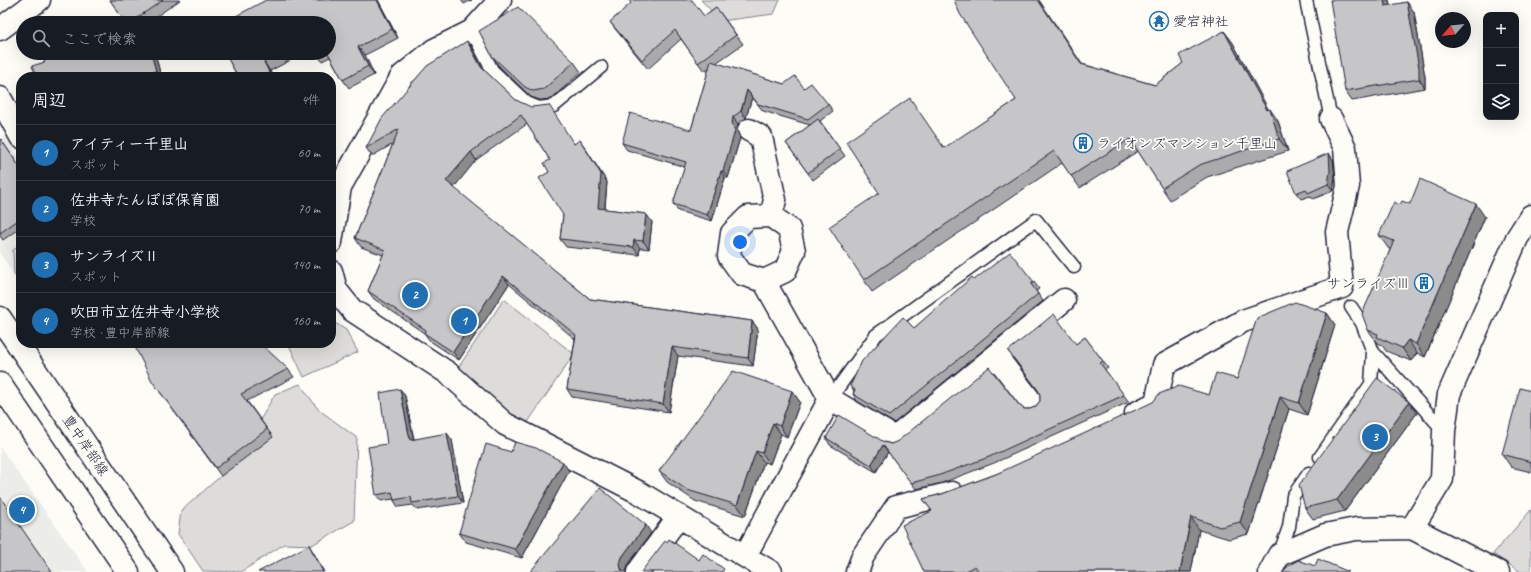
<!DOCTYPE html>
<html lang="ja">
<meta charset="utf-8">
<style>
:root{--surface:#171b24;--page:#20242c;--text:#f1f3f6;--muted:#9ea1a6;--line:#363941;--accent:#1f6fb2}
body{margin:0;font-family:Caveat,"Klee One",sans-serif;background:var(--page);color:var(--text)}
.controls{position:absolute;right:12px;top:12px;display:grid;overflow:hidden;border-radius:8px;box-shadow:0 4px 16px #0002}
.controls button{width:36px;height:36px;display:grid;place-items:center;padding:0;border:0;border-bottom:1px solid var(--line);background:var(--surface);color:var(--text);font:20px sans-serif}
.compass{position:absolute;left:1435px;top:12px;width:36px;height:36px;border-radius:50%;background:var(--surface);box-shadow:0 4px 16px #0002;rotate:242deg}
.you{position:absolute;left:740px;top:242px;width:14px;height:14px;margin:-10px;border:3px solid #fff;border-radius:50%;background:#1a73e8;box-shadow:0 0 0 6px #1a73e833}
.badge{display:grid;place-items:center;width:26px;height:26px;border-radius:50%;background:var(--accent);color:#fff;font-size:13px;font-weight:700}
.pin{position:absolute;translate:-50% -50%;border:2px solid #fff;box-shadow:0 1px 4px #0006}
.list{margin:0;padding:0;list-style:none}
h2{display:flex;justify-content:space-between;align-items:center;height:52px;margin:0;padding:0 16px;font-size:17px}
h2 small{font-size:13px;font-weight:400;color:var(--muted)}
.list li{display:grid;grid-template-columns:26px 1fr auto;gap:12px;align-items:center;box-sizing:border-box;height:56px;padding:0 16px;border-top:1px solid var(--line)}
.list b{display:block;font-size:15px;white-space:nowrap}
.list p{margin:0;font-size:13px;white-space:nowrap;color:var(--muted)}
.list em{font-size:13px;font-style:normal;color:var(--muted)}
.icon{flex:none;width:22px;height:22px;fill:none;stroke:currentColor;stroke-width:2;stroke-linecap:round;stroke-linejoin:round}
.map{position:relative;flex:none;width:1531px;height:572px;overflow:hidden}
.search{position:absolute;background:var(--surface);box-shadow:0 4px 16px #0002;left:16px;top:16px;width:320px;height:44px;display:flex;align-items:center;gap:10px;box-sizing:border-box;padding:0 14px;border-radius:22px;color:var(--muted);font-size:15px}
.panel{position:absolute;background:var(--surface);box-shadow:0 4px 16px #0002;left:16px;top:72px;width:320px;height:276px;border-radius:16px}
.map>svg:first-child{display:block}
.built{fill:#ecece9}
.green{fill:#dddcdb;stroke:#807f8b}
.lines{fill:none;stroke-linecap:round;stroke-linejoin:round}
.lane-casing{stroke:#22223b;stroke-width:15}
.street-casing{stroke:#22223b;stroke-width:25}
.secondary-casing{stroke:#22223b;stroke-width:25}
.lane{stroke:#fdfcf7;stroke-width:12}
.street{stroke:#fdfcf7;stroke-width:22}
.secondary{stroke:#fdfcf7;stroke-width:22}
.wall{fill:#aaaaac;stroke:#22223b}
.shaded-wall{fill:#8b8b8c;stroke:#22223b}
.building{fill:#c6c6c8;stroke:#22223b}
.labels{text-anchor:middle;stroke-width:3.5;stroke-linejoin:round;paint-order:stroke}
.poi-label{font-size:14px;fill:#22223b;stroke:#fdfcf7;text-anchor:start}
.street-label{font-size:14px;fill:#22223b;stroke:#fdfcf7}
</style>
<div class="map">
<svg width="1531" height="572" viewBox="0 0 1531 572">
<rect width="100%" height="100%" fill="#fdfcf7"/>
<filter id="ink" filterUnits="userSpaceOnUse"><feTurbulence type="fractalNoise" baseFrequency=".025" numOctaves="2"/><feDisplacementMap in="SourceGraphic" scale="8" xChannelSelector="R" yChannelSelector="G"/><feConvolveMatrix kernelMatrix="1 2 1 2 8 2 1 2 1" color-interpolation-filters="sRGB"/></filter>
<g filter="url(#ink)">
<path class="built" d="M 6,136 L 21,161 L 21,284 L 0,254 L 0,140 Z
M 0,447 L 88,572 L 0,572 Z"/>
<path class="green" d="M 701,0 L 780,0 L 774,14 L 721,21 Z
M 21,245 L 21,284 L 14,274 L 13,250 Z
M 504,299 L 574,354 L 526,425 L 509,418 L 456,371 Z
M 332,321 L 346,330 L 358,352 L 304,377 L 288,343 L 331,343 Z
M 300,384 L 318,409 L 357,438 L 354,521 L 312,545 L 284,544 L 241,572 L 203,571 L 178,534 L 181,511 L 258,443 L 255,429 L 275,394 Z
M 1531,510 L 1531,572 L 1521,572 L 1493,554 Z"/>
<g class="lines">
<defs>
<path id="lane" d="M 1306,0 L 1331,119
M 472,31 L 492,70 L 527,103 L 539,108 L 554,106 L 601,67
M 1351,307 L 1362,323 L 1373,352 L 1444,431
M 830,399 L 876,335 L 1036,220 L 1074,267
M 1320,457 L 1371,384 L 1373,352
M 1279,555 L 1289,527 L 1293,496 L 1309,473"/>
<path id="street" d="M 0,29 L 39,0
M 0,98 L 21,137
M 749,130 L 761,137 L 775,200 L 771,216
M 331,242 L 340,187 L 402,76 L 434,50 L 472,31 L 500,0
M 331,271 L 336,290 L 352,310 L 448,373 L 505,424 L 640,493 L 771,572
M 764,281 L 785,271 L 794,251 L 789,229 L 771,216 L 748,217 L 732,233 L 729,256 L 742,274 L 764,281 L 830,399 L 895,438 L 1064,300
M 996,356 L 1033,404
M 1136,413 L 1156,403 L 1164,365 L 1243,321 L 1342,287 L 1337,232 L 1348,186 L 1345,148 L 1331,119
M 1412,528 L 1442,479 L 1444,431 L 1449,394 L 1517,238 L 1531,216
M 745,556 L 830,399
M 638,572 L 679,516
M 857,572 L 863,556 L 896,507 L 952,493
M 1270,572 L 1279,555 L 1325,535 L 1356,529 L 1412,528 L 1498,572"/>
<path id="secondary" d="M 0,318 L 172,572
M 0,384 L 128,572"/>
</defs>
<use href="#lane" class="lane-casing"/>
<use href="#street" class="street-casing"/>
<use href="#secondary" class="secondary-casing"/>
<use href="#lane" class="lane"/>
<use href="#street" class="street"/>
<use href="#secondary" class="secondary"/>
</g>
<path class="wall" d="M 110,0 L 180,0 L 147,23 L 120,23 L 125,22 Z
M 266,0 L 378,0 L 398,38 L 365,55 L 374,75 L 349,88 L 343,80 L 330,57 L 322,61 L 316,53 L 329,53 L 329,23 Z
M 461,0 L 472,0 L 464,4 Z
M 1039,0 L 1082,64 L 1155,85 L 1224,31 L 1233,43 L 1268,110 L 1278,121 L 1288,151 L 1207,177 L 1170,200 L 1162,188 L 1138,151 L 1080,188 L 1062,163 L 872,292 L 864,280 L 879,193 L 1016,100 Z
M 1389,0 L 1390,6 L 1407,2 L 1414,12 L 1425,77 L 1425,88 L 1352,101 L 1345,91 Z
M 631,4 L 704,16 L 716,7 L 743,44 L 716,63 L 784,84 L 804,88 L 828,104 L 833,111 L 820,121 L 845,156 L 813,180 L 786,143 L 810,125 L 763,111 L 752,97 L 746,118 L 738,124 L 737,130 L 740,138 L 728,178 L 725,178 L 712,221 L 678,211 L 673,204 L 685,167 L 627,150 L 622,143 L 691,130 L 709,68 L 704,71 L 681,39 L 648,69 L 616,30 L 610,22 Z
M 467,41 L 473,49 L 484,70 L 516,100 L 575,144 L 580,140 L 607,182 L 605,209 L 646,214 L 652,222 L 649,249 L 640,248 L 639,255 L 566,247 L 560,239 L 563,215 L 549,172 L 550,160 L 527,124 L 476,160 L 453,188 L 590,299 L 752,321 L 758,329 L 753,366 L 678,356 L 669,412 L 572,397 L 567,389 L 575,339 L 509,284 L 459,360 L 430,341 L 424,333 L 374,299 L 368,291 L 383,255 L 361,247 L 355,238 L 393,144 L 372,156 L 366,148 Z
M 65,53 L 155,53 L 161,77 L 33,77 L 36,76 L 45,62 Z
M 225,53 L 304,53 L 270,71 L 273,77 L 238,77 Z
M 492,56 L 574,62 L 581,72 L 551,99 L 540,100 L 531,97 L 498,65 Z
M 0,138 L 21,169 L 21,227 L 3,240 L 0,236 Z
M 1329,153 L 1333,160 L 1335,178 L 1333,191 L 1313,199 L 1310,196 L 1301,199 L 1296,193 Z
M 1410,204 L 1485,217 L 1425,357 L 1417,353 L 1411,361 L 1386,351 L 1382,345 L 1378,343 L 1368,330 L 1390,249 L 1388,248 L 1379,235 L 1400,205 Z
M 974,280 L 1034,282 L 1039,289 L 1036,291 L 1043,301 L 894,423 L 857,401 L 853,394 L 854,391 L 850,386 L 914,328 Z
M 1327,313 L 1335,325 L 1307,415 L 1289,409 L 1249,534 L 1229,539 L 1199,530 L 1191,572 L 924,572 L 932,511 L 923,499 L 942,494 L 1209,395 L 1237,379 Z
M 1085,337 L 1108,368 L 1105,370 L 1129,402 L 994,463 L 942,483 L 916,489 L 888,452 L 876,472 L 830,445 L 826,438 L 884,442 L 891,444 L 1019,405 L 1024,409 L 1030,409 L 1035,407 L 1040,401 L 1040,395 L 1039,391 L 1008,351 L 1076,344 Z
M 288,369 L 294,377 L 247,401 L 273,437 L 221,476 L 152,381 Z
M 400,389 L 405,396 L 414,439 L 452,440 L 463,503 L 417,510 L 413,505 L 398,507 L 393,499 L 381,501 L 376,495 Z
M 792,391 L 800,402 L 787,437 L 781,434 L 770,464 L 764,462 L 745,516 L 695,501 L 667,482 L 659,471 Z
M 1531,391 L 1531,472 L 1511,467 L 1502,454 Z
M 1417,413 L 1345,511 L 1313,519 L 1305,508 Z
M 511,452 L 569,471 L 522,558 L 466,542 L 459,533 Z"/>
<path class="shaded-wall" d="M 377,0 L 378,0 L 398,38 L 392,29 Z
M 1384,0 L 1389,0 L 1392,16 L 1385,6 Z
M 1407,2 L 1414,12 L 1425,77 L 1425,88 L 1419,79 Z
M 143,18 L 147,23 L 144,23 Z
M 1224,31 L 1233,43 L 1272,116 L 1270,109 L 1278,121 L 1288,151 L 1279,139 L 1267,110 Z
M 467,41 L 473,49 L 487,75 L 481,67 Z
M 358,47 L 365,55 L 374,75 L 368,66 Z
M 151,53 L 155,53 L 161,77 L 160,77 L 156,71 Z
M 264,62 L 270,71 L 273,77 L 272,77 L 271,76 Z
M 747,90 L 752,97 L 746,118 L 741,111 Z
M 733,117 L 738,124 L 737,130 L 740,138 L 728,178 L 723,171 Z
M 580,140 L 607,182 L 604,216 L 598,208 Z
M 471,152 L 476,160 L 452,190 L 446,181 Z
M 1329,153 L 1333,160 L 1335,178 L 1333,191 L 1328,184 Z
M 331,162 L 335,170 L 331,177 Z
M 721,171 L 725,178 L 712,221 L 707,215 Z
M 1476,204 L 1485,217 L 1425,357 L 1416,344 Z
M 646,214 L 652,222 L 649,249 L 643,241 Z
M 634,240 L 640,248 L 639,255 L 633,247 Z
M 503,276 L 509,284 L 459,360 L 453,352 Z
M 1327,313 L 1335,325 L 1307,415 L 1299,403 Z
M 752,321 L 758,329 L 753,366 L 748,358 Z
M 1408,340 L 1417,353 L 1411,361 L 1402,348 Z
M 672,347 L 678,356 L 669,412 L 663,404 Z
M 400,389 L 405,396 L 415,447 L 410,440 Z
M 792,391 L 800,402 L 787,437 L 780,426 Z
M 1280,397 L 1289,409 L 1249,534 L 1240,522 Z
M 1409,402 L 1417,413 L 1345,511 L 1337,500 Z
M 773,423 L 781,434 L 770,464 L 762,453 Z
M 447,433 L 452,440 L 463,503 L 458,496 Z
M 883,445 L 888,452 L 876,472 L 871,465 Z
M 756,451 L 764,462 L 745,516 L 737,505 Z
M 563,462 L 569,471 L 522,558 L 515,549 Z
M 1191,517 L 1199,530 L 1191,572 L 1180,572 Z
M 646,525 L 651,533 L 628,565 L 626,572 L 623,572 L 621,569 L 620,564 L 622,557 Z
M 309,545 L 315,555 L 324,572 L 323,572 Z"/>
<path class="building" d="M 110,0 L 163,0 L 134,20 L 143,18 L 144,23 L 120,23 L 125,22 Z
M 266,0 L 377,0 L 392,29 L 358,47 L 368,66 L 343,80 L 328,53 L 329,53 L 329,23 L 223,23 Z
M 629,0 L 692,0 L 704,16 L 716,7 L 736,35 L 698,63 L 675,30 L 642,60 L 610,22 L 631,3 Z
M 954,0 L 1038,0 L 1081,64 L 1155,85 L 1183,63 L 1179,55 L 1224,31 L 1267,110 L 1270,109 L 1279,139 L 1199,165 L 1162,188 L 1130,139 L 1071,176 L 1054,151 L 864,280 L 829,227 L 879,193 L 846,142 L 910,98 L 944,148 L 1016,100 L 960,14 Z
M 1330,0 L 1384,0 L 1385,6 L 1407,2 L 1419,68 L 1419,79 L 1345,91 Z
M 518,7 L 574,62 L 544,89 L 533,91 L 525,87 L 492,56 L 479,31 Z
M 467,41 L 481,67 L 516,100 L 531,107 L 549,105 L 574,144 L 580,140 L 601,174 L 598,208 L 646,214 L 643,241 L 634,240 L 633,247 L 560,239 L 563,215 L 539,178 L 549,172 L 544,163 L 550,160 L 521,115 L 471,152 L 446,181 L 590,299 L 752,321 L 748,358 L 672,347 L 663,404 L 567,389 L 576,335 L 503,276 L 453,352 L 424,333 L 426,330 L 368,291 L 385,250 L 355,238 L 399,129 L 366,148 L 382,118 L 427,66 Z
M 65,53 L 151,53 L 156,71 L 133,77 L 33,77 L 36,76 L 32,66 L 45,62 L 44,60 Z
M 225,53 L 281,53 L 264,62 L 271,76 L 269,77 L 238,77 Z
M 711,61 L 784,84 L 795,76 L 804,88 L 811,83 L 828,104 L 808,119 L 758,104 L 747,90 L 741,111 L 733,117 L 732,123 L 735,131 L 723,171 L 721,171 L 707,215 L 673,204 L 686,162 L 622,143 L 630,113 L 691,130 Z
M 818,119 L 840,149 L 808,173 L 786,143 Z
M 0,138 L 21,169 L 21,218 L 0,233 Z
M 1329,153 L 1330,171 L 1328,184 L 1308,193 L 1306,189 L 1296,193 L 1287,171 Z
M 1420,179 L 1476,204 L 1416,344 L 1408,340 L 1402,348 L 1377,337 L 1378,334 L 1368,330 L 1362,314 L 1394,241 L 1379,235 L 1394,202 L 1400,205 L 1402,201 L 1410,204 Z
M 1010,252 L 1034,282 L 1031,284 L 1038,294 L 889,416 L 853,394 L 855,390 L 850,386 L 862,361 L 903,317 L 914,328 L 972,277 L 974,280 Z
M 1295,302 L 1327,313 L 1299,403 L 1280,397 L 1240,522 L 1220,527 L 1191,517 L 1180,572 L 979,572 L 975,566 L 963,572 L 924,572 L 902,525 L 932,511 L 923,499 L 942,494 L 996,474 L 1153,402 L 1159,394 L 1179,386 L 1209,395 L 1216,373 L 1237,379 L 1257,318 Z
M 1054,314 L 1076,344 L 1085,337 L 1103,361 L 1100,363 L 1124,395 L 989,457 L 937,476 L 911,483 L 883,445 L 871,465 L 826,438 L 839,415 L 884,442 L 891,444 L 898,441 L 989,367 L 1019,405 L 1024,409 L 1030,409 L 1035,407 L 1040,401 L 1040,395 L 1038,390 L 1008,351 Z
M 133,343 L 260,343 L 288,369 L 241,394 L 267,429 L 216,468 L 152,381 Z
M 733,371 L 792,391 L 780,426 L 773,423 L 762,453 L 756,451 L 737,505 L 687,490 L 659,471 Z
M 1377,378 L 1409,402 L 1337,500 L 1305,508 L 1299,485 Z
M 1520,388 L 1531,391 L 1531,462 L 1502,454 Z
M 400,389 L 410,440 L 447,433 L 458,496 L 412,503 L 411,497 L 394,500 L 392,492 L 376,495 L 368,447 L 387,444 L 380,393 Z
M 515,442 L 536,448 L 563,462 L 515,549 L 459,533 L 486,444 L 511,452 Z
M 600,488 L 646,525 L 622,557 L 620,564 L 621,569 L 623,572 L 530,572 Z
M 0,497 L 52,572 L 0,572 Z
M 669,539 L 699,560 L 703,554 L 724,569 L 722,572 L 641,572 L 665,541 L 667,542 Z
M 309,545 L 323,572 L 258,572 Z
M 1318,559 L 1349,572 L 1283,572 L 1287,567 L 1298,560 L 1315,566 Z"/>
</g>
<defs>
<symbol id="temple-ring" viewBox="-11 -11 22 22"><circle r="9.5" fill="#fdfcf7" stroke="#1f6fb2" stroke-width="1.5"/><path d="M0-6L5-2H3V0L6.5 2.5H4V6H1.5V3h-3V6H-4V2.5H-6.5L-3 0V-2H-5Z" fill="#1f6fb2"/></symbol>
<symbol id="building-ring" viewBox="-11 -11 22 22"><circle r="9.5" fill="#fdfcf7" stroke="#1f6fb2" stroke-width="1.5"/><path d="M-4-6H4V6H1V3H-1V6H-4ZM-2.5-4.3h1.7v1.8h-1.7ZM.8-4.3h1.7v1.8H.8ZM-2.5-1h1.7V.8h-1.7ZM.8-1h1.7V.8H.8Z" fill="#1f6fb2"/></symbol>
</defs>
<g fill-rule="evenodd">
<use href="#temple-ring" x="1148" y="10" width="22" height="22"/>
<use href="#building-ring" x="1072" y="132" width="22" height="22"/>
<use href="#building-ring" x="1413" y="272" width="22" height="22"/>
</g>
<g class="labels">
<g class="poi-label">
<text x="1173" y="26">愛宕神社</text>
<text x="1097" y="148">ライオンズマンション千里山</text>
<text x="1410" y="288" text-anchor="end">サンライズⅢ</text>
</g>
<g class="street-label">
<text transform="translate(86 445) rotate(56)" y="5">豊中岸部線</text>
</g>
</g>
</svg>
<div class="controls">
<button>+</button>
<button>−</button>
<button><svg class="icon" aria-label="layers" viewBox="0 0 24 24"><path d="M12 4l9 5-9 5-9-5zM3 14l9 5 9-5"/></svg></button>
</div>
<svg class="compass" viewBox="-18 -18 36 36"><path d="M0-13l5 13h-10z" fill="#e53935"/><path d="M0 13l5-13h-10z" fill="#9ea1a6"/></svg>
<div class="you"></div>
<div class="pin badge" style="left:464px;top:321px">1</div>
<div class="pin badge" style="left:415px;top:295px">2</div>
<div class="pin badge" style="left:1375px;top:437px">3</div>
<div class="pin badge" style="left:22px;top:510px">4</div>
<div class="search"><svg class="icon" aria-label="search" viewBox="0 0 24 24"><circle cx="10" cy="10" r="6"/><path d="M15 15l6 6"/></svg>ここで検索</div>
<section class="panel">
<h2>周辺<small>4件</small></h2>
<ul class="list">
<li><span class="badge">1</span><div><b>アイティー千里山</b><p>スポット</p></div><em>60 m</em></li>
<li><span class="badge">2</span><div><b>佐井寺たんぽぽ保育園</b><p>学校</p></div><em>70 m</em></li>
<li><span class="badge">3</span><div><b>サンライズⅡ</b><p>スポット</p></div><em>140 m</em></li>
<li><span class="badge">4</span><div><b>吹田市立佐井寺小学校</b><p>学校 · 豊中岸部線</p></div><em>160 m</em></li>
</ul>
</section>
</div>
